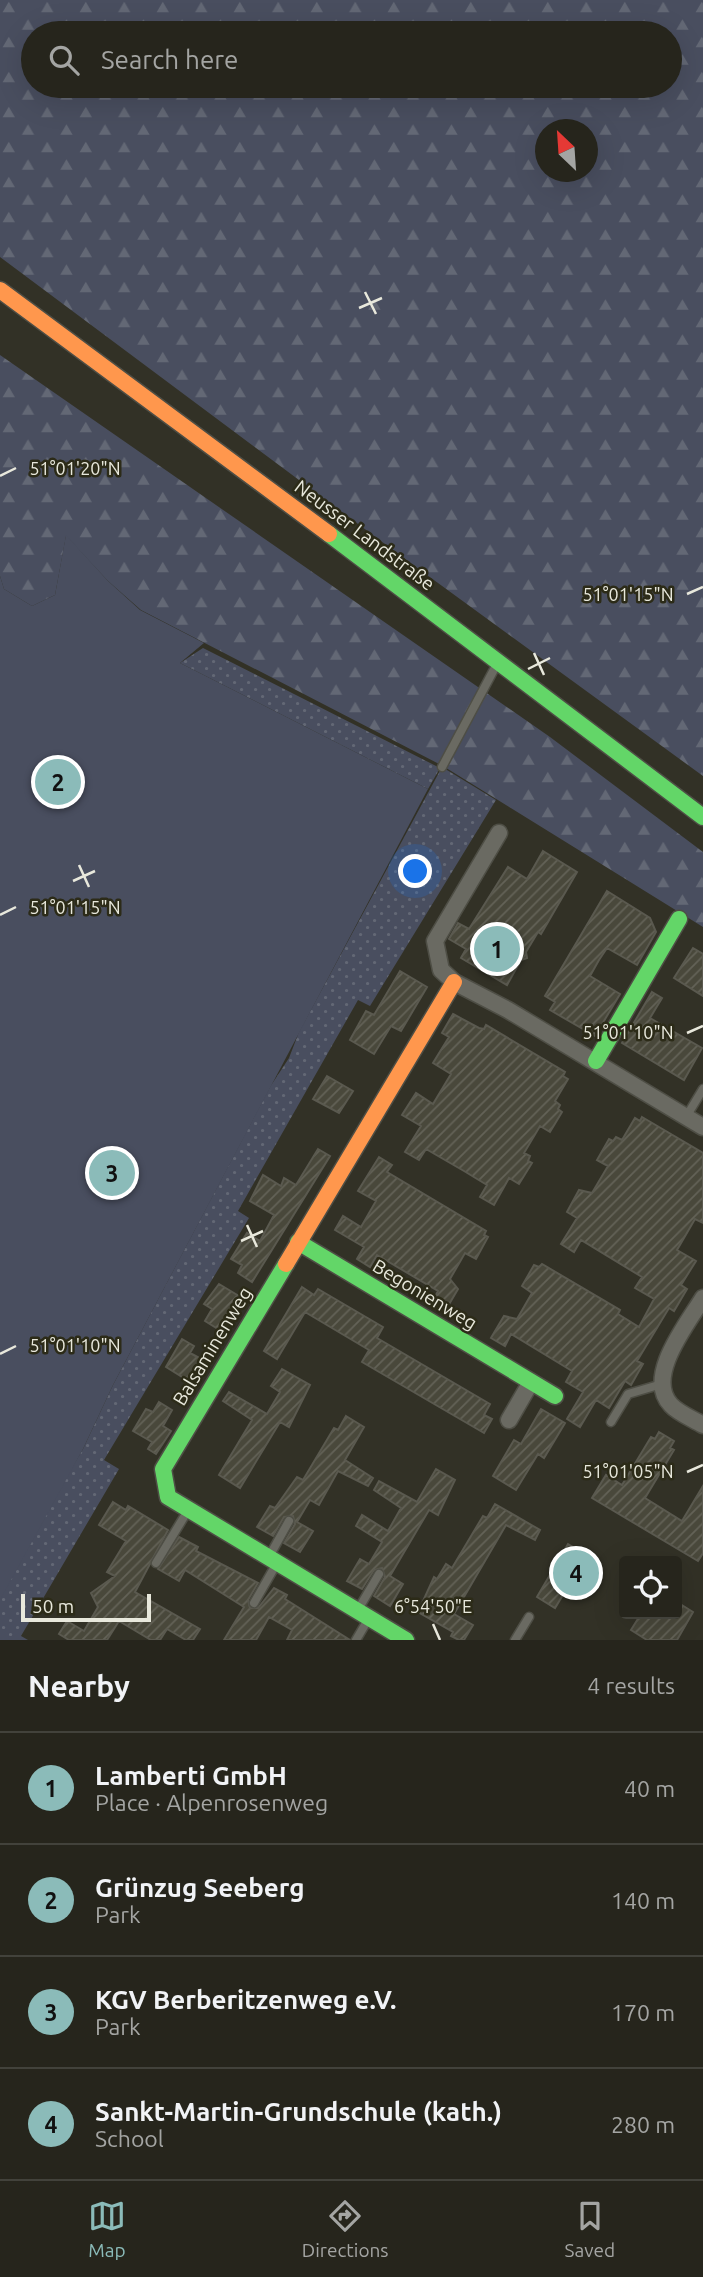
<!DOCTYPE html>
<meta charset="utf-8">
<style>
:root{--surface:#26251c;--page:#2e2d25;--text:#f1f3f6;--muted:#a4a5a3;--line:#42423b;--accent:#8bbbb9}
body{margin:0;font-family:Ubuntu,sans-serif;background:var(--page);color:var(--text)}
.controls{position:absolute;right:21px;bottom:21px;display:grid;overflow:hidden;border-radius:7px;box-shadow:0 7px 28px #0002}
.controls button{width:63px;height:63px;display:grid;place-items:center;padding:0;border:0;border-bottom:2px solid var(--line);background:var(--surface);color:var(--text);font:35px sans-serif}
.compass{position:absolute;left:535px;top:119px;width:63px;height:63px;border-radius:50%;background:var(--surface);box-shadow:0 7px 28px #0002;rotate:335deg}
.scale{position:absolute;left:21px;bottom:18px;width:130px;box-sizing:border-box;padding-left:7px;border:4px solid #e8e8dc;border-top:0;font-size:19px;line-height:24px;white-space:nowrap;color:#e8e8dc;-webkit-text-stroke:5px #2c2b18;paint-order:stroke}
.you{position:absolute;left:416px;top:872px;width:24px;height:24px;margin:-18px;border:5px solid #fff;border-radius:50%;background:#1a73e8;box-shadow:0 0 0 10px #1a73e833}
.badge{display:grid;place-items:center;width:46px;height:46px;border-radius:50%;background:var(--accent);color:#111;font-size:23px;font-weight:700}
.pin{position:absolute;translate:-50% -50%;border:4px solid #fff;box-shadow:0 2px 7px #0006}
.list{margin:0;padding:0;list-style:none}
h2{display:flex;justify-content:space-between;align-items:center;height:91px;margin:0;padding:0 28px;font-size:30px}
h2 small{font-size:23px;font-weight:400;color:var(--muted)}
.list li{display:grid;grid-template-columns:46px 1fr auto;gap:21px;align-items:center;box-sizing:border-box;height:112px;padding:0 28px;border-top:2px solid var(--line)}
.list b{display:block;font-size:26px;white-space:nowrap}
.list p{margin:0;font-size:23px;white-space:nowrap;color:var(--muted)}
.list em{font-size:23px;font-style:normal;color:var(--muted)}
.icon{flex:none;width:38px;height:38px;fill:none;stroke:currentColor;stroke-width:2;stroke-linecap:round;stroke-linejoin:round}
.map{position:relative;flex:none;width:703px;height:1640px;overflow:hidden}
.search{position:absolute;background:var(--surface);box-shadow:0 7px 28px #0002;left:21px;right:21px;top:21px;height:77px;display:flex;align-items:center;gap:18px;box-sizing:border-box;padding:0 24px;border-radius:38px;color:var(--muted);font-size:26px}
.sheet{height:539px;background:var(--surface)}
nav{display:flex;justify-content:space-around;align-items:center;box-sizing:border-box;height:98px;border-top:2px solid var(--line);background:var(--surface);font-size:19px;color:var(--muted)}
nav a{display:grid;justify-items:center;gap:4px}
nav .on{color:var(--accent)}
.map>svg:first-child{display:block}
.grass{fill:url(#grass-dots)}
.forest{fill:url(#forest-firs);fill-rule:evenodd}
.green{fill:#494e5f}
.building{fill:url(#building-hatch);stroke:#5a594f;stroke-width:2}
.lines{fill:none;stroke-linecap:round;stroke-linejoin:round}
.lane-casing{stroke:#4e4e45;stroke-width:11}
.street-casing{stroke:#4e4e45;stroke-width:19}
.fast-casing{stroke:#4e4e45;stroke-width:19}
.slow-casing{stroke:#4e4e45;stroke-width:19}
.lane{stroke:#6a6a62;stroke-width:8}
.street{stroke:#6a6a62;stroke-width:16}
.fast{stroke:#63d668;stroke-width:16}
.slow{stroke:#ff974d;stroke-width:16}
.ticks{fill:none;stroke:#e8e8dc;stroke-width:2.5}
.labels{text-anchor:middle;stroke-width:5;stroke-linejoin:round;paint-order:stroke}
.street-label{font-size:19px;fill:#e8e8dc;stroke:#2c2b18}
.ticks-label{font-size:18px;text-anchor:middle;fill:#e8e8dc;stroke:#2c2b18;stroke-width:5;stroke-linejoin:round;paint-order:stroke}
</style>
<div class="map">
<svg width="703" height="1640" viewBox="0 0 703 1640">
<defs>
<pattern id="grass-dots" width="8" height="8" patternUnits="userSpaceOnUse" patternTransform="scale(1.75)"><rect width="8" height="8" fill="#494e5f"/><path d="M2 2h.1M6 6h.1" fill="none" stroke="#636875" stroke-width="1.8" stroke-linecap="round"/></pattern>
<pattern id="forest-firs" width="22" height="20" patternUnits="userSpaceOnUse" patternTransform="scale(1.75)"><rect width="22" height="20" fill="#494e5f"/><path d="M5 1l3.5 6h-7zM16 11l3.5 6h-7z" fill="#636875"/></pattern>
<pattern id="building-hatch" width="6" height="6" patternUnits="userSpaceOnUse" patternTransform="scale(1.75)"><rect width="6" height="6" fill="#49483b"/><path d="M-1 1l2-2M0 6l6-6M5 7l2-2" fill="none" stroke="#636257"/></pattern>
</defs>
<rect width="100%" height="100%" fill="#323126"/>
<path class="grass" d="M 203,648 L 440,768 L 428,789 L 180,663 Z
M 442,767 L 496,800 L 370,1006 L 358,1000 L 238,1211 L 249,1218 L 104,1460 L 119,1469 L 21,1636 L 28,1640 L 0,1640 L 0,1589 L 83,1449 L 113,1385 L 270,1087 L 289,1058 L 299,1032 Z"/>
<path class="forest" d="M 0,0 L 703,0 L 703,776 L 401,556 L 0,257 ZM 33,33 L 670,33 L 670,86 L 33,86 ZM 546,130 L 588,130 L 588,172 L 546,172 Z
M 0,355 L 550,737 L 703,852 L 703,927 L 443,766 L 141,610 L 108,581 L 66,536 L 55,595 L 32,606 L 4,589 L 0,576 Z"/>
<path class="green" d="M 66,535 L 108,581 L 140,610 L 204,643 L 180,663 L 428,789 L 113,1385 L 83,1449 L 0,1600 L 0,576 L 4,589 L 32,606 L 55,595 Z"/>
<path class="building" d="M 543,851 L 577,872 L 541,934 L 538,932 L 526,952 L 527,958 L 521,960 L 507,985 L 461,958 L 466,949 L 449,939 L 458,923 L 469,929 L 508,867 L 527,879 Z
M 607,891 L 650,918 L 656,932 L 637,965 L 607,948 L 599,960 L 590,976 L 620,994 L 595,1036 L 550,1010 L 555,1002 L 545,996 Z
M 693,948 L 703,954 L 703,996 L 674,978 Z
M 400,971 L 427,987 L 401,1031 L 391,1026 L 374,1054 L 350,1040 L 366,1011 L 374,1015 Z
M 652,992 L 662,998 L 650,1018 L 702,1048 L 684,1080 L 622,1043 Z
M 453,1014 L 479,1028 L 484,1029 L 486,1025 L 565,1072 L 563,1076 L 568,1079 L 555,1101 L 560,1105 L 558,1109 L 562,1112 L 550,1132 L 540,1126 L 524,1153 L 530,1156 L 528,1161 L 532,1163 L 519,1184 L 509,1178 L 494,1205 L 480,1197 L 487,1185 L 464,1171 L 426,1149 L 419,1160 L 405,1152 L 421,1126 L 402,1115 L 416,1093 L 433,1104 L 451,1074 L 433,1063 L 449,1037 L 442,1033 Z
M 327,1076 L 353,1091 L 339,1113 L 313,1099 Z
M 642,1117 L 703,1153 L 703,1223 L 695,1219 L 677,1250 L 696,1261 L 681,1285 L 687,1289 L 674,1311 L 669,1308 L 637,1361 L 643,1364 L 631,1385 L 625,1381 L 609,1408 L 596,1400 L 580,1427 L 567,1419 L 583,1392 L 566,1382 L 572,1371 L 511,1334 L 505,1346 L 491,1338 L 504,1316 L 517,1319 L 532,1293 L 522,1286 L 534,1265 L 539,1267 L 542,1264 L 620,1310 L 618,1314 L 639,1327 L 654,1299 L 635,1288 L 642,1277 L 581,1240 L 574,1252 L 561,1244 L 577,1218 L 567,1212 L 579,1190 L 592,1193 L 608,1166 L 597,1160 L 609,1139 L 613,1141 L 616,1137 L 622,1140 L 635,1118 L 640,1121 Z
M 318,1149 L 330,1156 L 252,1282 L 238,1273 L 242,1265 L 231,1259 L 247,1233 L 260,1241 L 274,1215 L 250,1201 L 263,1175 L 281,1186 L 284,1178 L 296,1185 Z
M 379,1157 L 392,1165 L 387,1172 L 486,1231 L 484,1235 L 488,1237 L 476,1259 L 465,1253 L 450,1279 L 458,1289 L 445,1311 L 432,1303 L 438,1291 L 377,1255 L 370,1267 L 357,1259 L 364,1247 L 335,1230 L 343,1216 L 361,1227 L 376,1201 L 358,1191 Z
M 219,1284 L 239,1296 L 235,1303 L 239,1305 L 223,1332 L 205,1321 L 212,1309 L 204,1304 Z
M 302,1287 L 314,1295 L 318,1289 L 383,1327 L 377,1338 L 490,1404 L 484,1415 L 492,1419 L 484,1433 L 362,1362 L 369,1350 L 305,1312 L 277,1359 L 264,1351 Z
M 182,1339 L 194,1346 L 190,1353 L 205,1361 L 192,1383 L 166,1367 Z
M 282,1369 L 310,1385 L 289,1427 L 280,1422 L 240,1488 L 219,1475 L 252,1420 L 223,1401 L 229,1392 L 267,1414 L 280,1392 L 271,1386 Z
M 159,1402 L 172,1410 L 163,1426 L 171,1431 L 156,1454 L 148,1449 L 152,1442 L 133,1431 L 146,1409 L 153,1412 Z
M 541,1409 L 565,1423 L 544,1458 L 538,1454 L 516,1490 L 493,1476 L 514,1440 L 521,1444 Z
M 346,1416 L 364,1427 L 345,1460 L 373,1478 L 368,1486 L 338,1471 L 319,1505 L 310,1500 L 297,1522 L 313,1531 L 300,1552 L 284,1543 L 295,1524 L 293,1516 L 284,1517 L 273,1536 L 257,1527 L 270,1506 L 275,1508 L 297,1477 L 303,1480 L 334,1428 L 338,1430 Z
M 659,1432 L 674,1441 L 670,1448 L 674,1450 L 645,1498 L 682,1521 L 703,1486 L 703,1553 L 698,1561 L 592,1498 L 606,1475 L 622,1485 L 651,1437 L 655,1439 Z
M 436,1469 L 455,1480 L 438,1515 L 429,1510 L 390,1576 L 403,1584 L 390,1606 L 374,1596 L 385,1577 L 382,1568 L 374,1570 L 362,1589 L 347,1581 L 360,1559 L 369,1564 L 382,1542 L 356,1526 L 362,1515 L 388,1531 L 401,1508 L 374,1490 L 379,1481 L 417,1502 Z
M 113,1502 L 126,1510 L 128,1506 L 168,1530 L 135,1592 L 200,1629 L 193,1640 L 186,1640 L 167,1629 L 160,1640 L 151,1640 L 119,1621 L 107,1640 L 69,1640 L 59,1634 L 67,1621 L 84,1631 L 98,1607 L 91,1593 L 115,1576 L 107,1572 L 126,1541 L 99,1525 Z
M 495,1504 L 540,1530 L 535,1540 L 506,1525 L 454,1614 L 473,1625 L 464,1640 L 459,1640 L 451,1636 L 453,1632 L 418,1612 L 434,1577 L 437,1579 L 446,1564 L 452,1568 L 483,1516 L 487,1518 Z
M 179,1537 L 198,1547 L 196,1551 L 258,1583 L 248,1600 L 250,1608 L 258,1608 L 274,1588 L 287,1595 L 285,1599 L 350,1640 L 287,1640 L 292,1630 L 269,1617 L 256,1640 L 224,1640 L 244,1607 L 185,1570 L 179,1581 L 158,1569 Z
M 568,1544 L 587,1555 L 555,1608 L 537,1597 Z
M 677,1602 L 693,1612 L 677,1640 L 647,1640 L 631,1630 L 641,1614 L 677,1614 Z"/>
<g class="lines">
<defs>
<path id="lane" d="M 442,767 L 498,662
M 686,1117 L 703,1089
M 611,1422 L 628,1394 L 662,1384
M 270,1555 L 289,1521
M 156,1563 L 187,1512
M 254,1603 L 277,1563
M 359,1608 L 379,1574
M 356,1640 L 369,1618
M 515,1640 L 529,1617"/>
<path id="street" d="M 499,833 L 435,941 L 441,970 L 454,982 L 508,1010 L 703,1127
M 703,1298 C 688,1323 644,1377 671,1405 C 678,1413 693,1419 703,1425
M 509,1420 L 531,1382"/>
<path id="fast" d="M 329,534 L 703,817
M 596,1061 L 679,919
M 298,1242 L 555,1396
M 286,1264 L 163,1469 L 168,1497 L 406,1640"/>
<path id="slow" d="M 0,290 L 329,534
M 286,1264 L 454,982"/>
</defs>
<use href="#lane" class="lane-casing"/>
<use href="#street" class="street-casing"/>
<use href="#fast" class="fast-casing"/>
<use href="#slow" class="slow-casing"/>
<use href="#lane" class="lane"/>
<use href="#street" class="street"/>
<use href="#fast" class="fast"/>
<use href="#slow" class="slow"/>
</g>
<path class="ticks" d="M 365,292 L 376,314M 359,308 L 382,298M 0,476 L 16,468M 687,594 L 703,587M 534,653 L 544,675M 528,669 L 550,658M 79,865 L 89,887M 73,881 L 95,871M 0,915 L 16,907M 687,1033 L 703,1026M 247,1225 L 257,1247M 241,1241 L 263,1231M 0,1354 L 16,1346M 687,1472 L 703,1465M 433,1624 L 440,1640"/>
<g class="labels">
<g class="street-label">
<text transform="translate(365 535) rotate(37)" y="7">Neusser Landstraße</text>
<text transform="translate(425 1294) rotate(31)" y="7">Begonienweg</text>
<text transform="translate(212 1346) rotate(-59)" y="7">Balsaminenweg</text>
</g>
</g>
<g class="ticks-label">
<text x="75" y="475">51°01'20"N</text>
<text x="628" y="601">51°01'15"N</text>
<text x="75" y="914">51°01'15"N</text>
<text x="628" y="1039">51°01'10"N</text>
<text x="75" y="1352">51°01'10"N</text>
<text x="628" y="1478">51°01'05"N</text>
<text x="433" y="1613">6°54'50"E</text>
</g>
</svg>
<div class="controls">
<button><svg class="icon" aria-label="locate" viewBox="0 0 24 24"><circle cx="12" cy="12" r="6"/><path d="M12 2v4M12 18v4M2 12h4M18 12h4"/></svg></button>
</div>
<svg class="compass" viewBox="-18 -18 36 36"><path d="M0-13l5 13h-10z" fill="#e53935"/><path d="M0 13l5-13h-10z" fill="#a4a5a3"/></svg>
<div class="scale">50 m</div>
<div class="you"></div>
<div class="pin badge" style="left:497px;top:949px">1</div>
<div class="pin badge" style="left:58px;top:782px">2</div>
<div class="pin badge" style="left:112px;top:1173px">3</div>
<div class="pin badge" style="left:576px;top:1573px">4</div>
<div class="search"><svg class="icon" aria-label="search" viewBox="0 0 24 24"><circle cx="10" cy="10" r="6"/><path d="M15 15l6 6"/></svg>Search here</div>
</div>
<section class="sheet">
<h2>Nearby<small>4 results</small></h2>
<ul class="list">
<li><span class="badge">1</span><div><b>Lamberti GmbH</b><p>Place · Alpenrosenweg</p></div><em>40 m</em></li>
<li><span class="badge">2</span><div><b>Grünzug Seeberg</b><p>Park</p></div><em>140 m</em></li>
<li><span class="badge">3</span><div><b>KGV Berberitzenweg e.V.</b><p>Park</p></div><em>170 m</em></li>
<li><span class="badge">4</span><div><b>Sankt-Martin-Grundschule (kath.)</b><p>School</p></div><em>280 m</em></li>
</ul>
</section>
<nav>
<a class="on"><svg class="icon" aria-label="map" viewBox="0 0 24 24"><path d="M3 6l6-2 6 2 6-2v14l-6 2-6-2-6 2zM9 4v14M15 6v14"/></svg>Map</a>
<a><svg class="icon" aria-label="directions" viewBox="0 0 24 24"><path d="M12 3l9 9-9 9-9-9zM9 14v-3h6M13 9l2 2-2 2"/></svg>Directions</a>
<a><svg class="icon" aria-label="saved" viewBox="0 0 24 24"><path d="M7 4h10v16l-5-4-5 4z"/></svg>Saved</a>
</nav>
